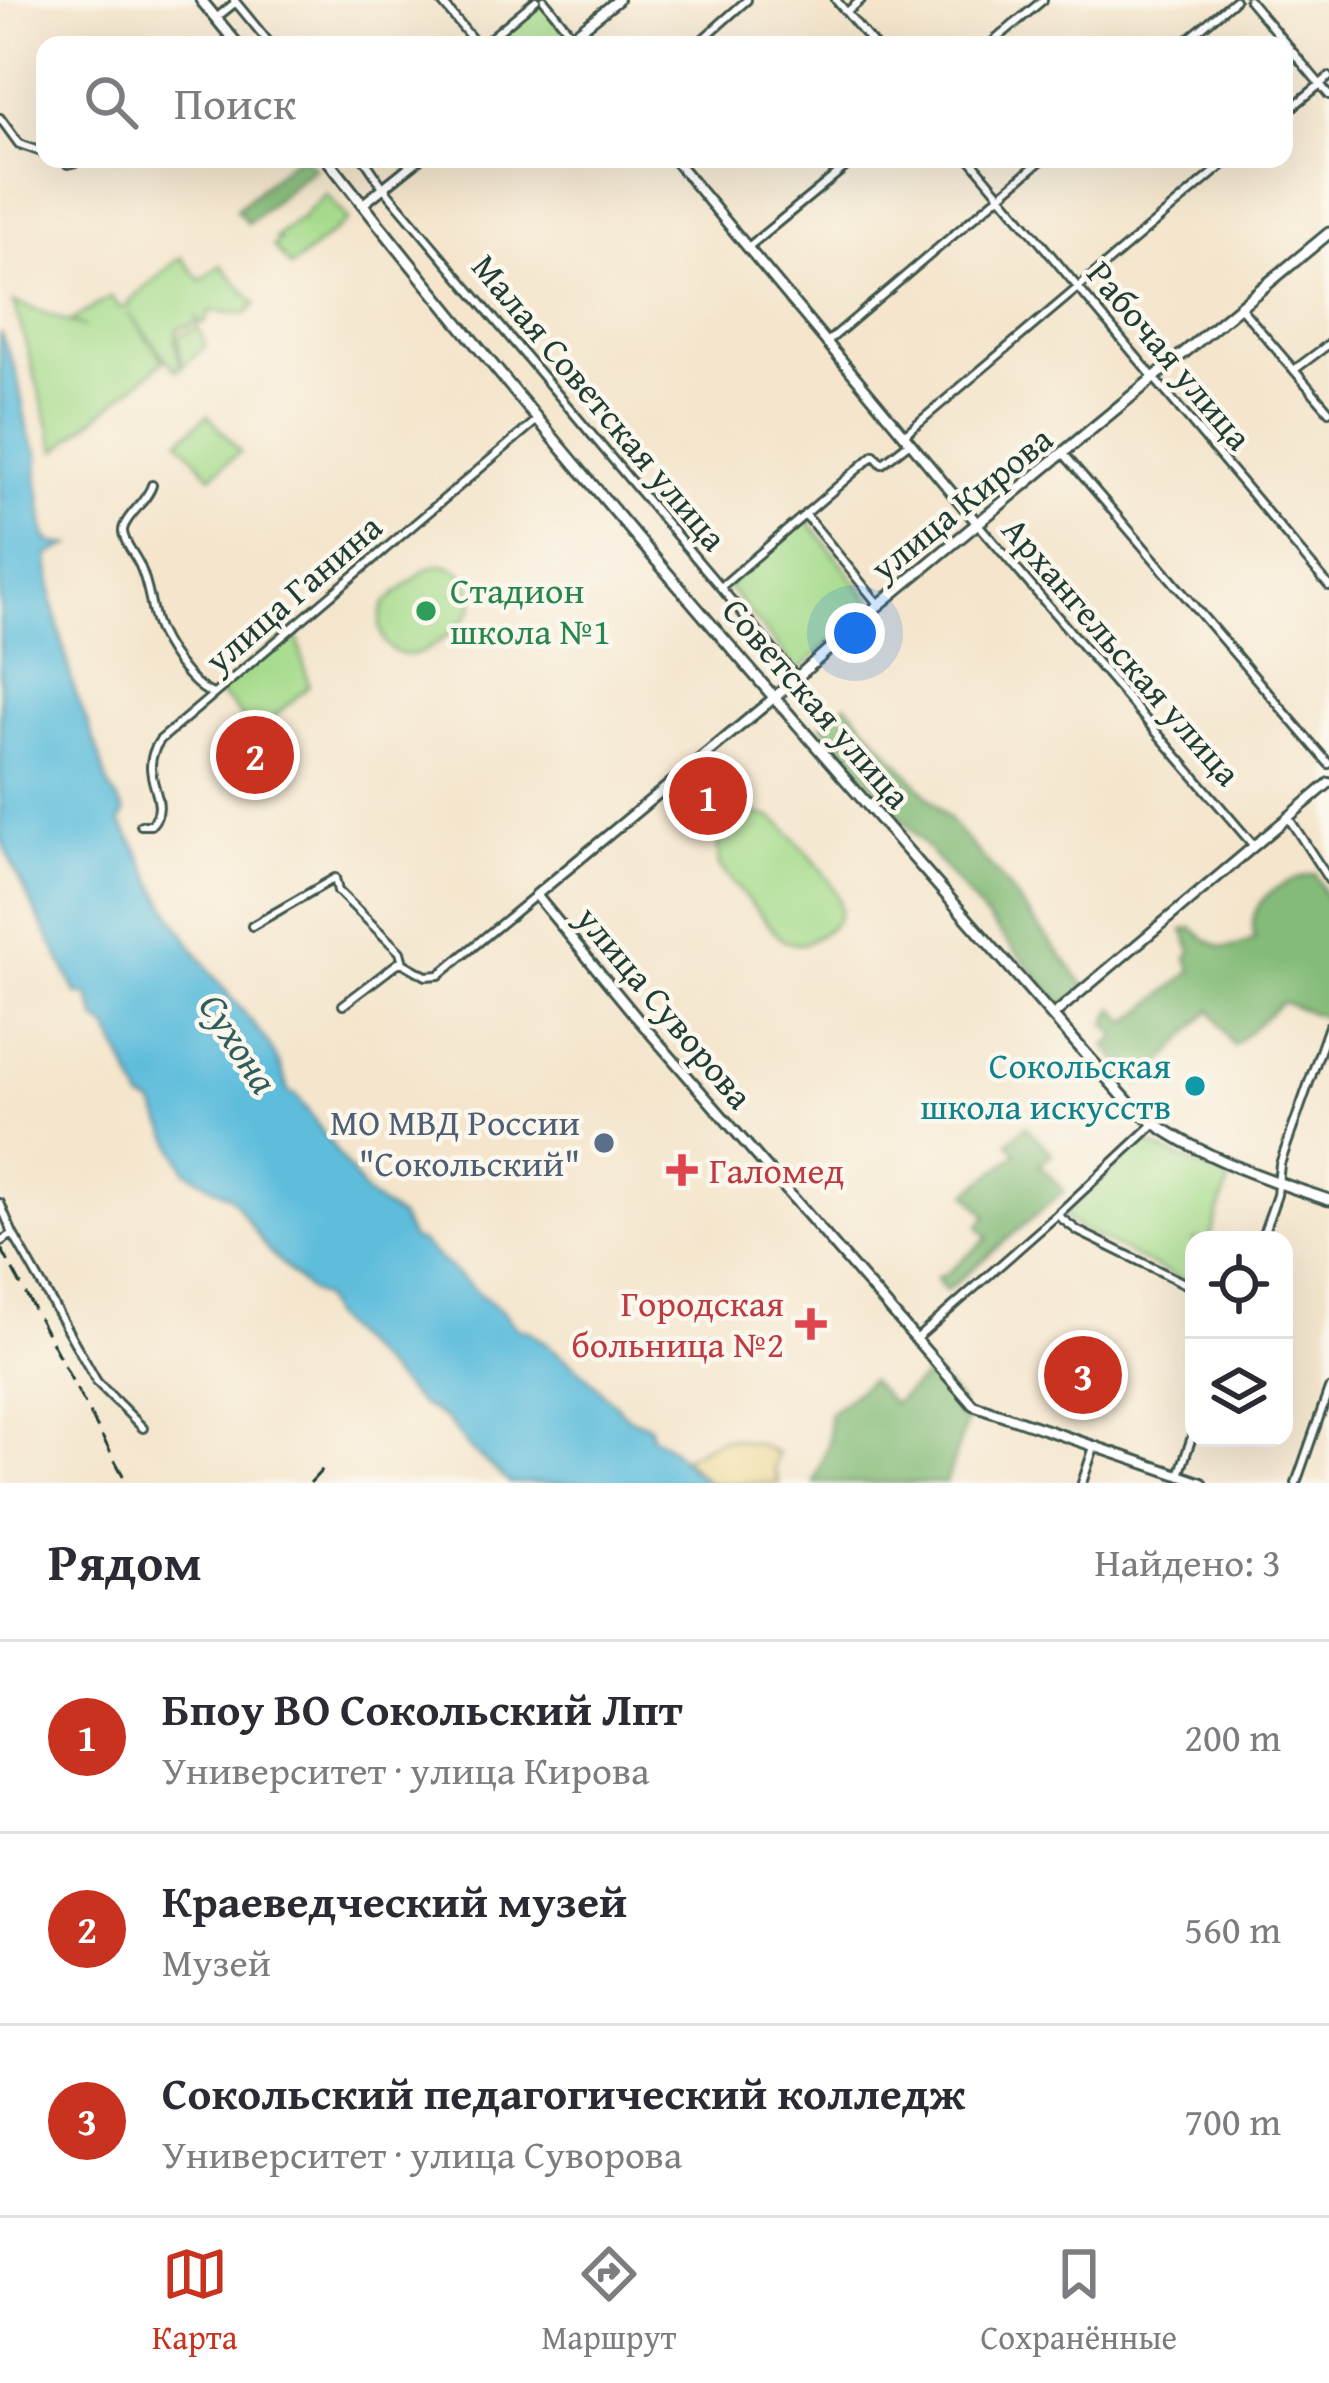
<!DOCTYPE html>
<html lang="ru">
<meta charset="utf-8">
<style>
:root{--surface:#fff;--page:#f7f7f7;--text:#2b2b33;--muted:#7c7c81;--line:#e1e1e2;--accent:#c8321e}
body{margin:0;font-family:"Gentium Book Plus",serif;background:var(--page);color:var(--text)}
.controls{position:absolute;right:36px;bottom:36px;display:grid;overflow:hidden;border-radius:24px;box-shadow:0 12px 48px #0002}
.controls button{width:108px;height:108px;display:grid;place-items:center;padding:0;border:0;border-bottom:3px solid var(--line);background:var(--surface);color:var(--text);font:60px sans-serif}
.you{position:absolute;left:855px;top:633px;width:42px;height:42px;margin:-30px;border:9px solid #fff;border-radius:50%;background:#1a73e8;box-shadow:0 0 0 18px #1a73e833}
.badge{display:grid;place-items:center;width:78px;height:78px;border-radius:50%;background:var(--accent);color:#fff;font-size:39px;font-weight:700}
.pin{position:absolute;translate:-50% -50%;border:6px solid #fff;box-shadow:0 3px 12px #0006}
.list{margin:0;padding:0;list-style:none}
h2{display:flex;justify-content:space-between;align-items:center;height:156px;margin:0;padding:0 48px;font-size:51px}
h2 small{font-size:39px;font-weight:400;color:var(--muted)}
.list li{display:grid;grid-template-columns:78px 1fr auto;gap:36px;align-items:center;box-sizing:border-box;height:192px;padding:0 48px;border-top:3px solid var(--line)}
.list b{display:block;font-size:45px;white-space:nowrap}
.list p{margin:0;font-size:39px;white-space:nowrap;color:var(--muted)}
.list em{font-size:39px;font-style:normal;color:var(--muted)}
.icon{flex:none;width:66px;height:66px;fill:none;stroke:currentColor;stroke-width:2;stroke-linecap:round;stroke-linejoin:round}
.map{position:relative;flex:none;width:1329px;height:1483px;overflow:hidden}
.search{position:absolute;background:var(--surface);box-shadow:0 12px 48px #0002;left:36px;right:36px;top:36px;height:132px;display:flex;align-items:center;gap:30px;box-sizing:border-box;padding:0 42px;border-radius:24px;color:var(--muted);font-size:45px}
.sheet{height:732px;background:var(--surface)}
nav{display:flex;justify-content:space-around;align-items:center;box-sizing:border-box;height:168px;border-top:3px solid var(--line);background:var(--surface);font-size:33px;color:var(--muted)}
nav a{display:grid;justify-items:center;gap:6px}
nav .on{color:var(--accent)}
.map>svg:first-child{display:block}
.green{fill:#a6db8c;stroke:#628c60;stroke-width:3}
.forest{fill:#84bb78;stroke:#527c56;stroke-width:3}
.sand{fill:#eeda9e;stroke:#868c69;stroke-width:3}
.water{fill:#5ebddc;stroke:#3e7d88;stroke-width:3}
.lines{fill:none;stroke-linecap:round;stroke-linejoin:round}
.minor-casing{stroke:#3f564b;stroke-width:12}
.tertiary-casing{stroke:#3f564b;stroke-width:14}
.secondary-casing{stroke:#3f564b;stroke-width:15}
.minor{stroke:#fff;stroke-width:6}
.tertiary{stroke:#fff;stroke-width:8}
.secondary{stroke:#fff;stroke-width:9}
.rail{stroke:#1f3d34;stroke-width:3;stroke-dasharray:18 9;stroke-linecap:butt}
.leisure-dot{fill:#2e9e5b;stroke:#fbf7ec;stroke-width:4.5}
.culture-dot{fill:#0f9aa8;stroke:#fbf7ec;stroke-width:4.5}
.service-dot{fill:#5c6f8a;stroke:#fbf7ec;stroke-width:4.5}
.health-dot{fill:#e0444e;stroke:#fbf7ec;stroke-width:4.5}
.labels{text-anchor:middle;stroke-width:9;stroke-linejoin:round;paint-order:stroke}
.street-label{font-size:36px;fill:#1f3d34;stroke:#fbf7ec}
.leisure-label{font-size:36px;fill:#27864d;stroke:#fbf7ec;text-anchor:start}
.culture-label{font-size:36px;fill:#0d838f;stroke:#fbf7ec;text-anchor:end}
.service-label{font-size:36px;fill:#4e5e75;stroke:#fbf7ec;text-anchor:end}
.health-label{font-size:36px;fill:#be3a42;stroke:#fbf7ec;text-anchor:start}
.water-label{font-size:39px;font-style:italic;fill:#2f5d5e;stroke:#fbf7ec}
</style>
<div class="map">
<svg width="1329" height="1483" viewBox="0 0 1329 1483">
<rect width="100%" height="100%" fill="#fbf7ec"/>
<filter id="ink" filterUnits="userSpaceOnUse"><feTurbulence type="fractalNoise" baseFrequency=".00833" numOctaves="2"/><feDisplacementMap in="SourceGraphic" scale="24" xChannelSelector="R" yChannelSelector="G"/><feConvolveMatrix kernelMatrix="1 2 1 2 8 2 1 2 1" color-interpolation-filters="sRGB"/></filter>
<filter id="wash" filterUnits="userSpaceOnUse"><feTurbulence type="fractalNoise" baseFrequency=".004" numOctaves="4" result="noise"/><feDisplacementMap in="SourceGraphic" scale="48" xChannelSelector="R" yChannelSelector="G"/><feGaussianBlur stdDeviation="2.7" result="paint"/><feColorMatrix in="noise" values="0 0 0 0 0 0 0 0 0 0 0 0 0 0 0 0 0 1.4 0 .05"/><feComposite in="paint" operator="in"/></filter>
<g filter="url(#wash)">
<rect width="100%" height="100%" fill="#f4e5cc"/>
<path class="green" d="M 539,3 L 544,4 L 568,34 L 554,45 L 489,45 Z
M 326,194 L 348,220 L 291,267 L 273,246 L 280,240 L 276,238 L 297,220 L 302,220 L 303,216 Z
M 181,257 L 201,281 L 221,265 L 256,304 L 246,314 L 210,311 L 205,322 L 200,324 L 197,319 L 197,323 L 176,330 L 177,337 L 198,327 L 206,346 L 182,367 L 178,340 L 175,340 L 180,368 L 176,371 L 128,313 L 164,361 L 56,451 L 14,302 L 85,328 L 72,320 L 111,297 L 120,308 L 130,306 L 128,302 Z
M 208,415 L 240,452 L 211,476 L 179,440 Z
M 806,518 L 873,604 L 798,671 L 727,586 Z
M 438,565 C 452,566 464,571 470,584 C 474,593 475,604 470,612 C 464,623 429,652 417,654 C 383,660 373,628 385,603 L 426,569 Z
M 295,627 L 309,686 L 255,733 L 229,702 L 217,694 Z
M 758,814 L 772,818 L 782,825 C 798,845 852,892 838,919 C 834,926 824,932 816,937 C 805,946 794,946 781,939 L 719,866 L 718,842 L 722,834 L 743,817 Z
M 1143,1142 L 1230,1179 L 1209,1240 L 1194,1240 L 1192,1285 L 1080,1229 L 1063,1215 Z"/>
<path class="forest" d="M 294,159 L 307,159 L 314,168 L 248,224 L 236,210 Z
M 846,704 L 999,876 L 1086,987 L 1063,1007 L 822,725 Z
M 1315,874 L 1329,904 L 1329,1010 L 1326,1018 L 1282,1002 L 1233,1046 L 1211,1009 L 1140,1086 L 1106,1046 L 1117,1036 L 1106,1024 L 1114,1008 L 1128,1023 L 1192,971 L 1187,958 L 1192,951 L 1183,930 L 1192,928 C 1217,948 1224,954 1255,939 C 1244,900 1282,880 1315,874 Z
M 1025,1126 L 1052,1153 L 1040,1165 L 1064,1191 L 946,1291 L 936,1278 L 947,1273 L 988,1238 L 978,1226 L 987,1216 L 967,1193 L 1017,1154 L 1008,1142 Z
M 932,1371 L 961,1403 L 957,1416 L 967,1421 L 946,1483 L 814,1483 L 829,1442 L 829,1414 L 870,1380 L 893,1404 Z"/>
<path class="sand" d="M 732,1439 L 757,1444 L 777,1453 L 774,1470 L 779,1483 L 708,1483 L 683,1458 L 718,1440 Z"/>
<path class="water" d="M 0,331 L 17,375 L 28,433 L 38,454 L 37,475 L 45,536 L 52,543 L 70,545 L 48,555 L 52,600 L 73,686 L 97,748 L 107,783 L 125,812 L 120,823 C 140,848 149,878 166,905 C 180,929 196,953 213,975 C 239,1010 282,1048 288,1092 L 297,1096 L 367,1195 L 400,1217 L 412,1239 L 421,1242 L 483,1297 L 504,1312 L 515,1327 L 531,1332 L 580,1370 L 628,1417 L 650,1426 L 651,1436 C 675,1447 687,1468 708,1483 L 509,1483 L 468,1447 L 447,1420 L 419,1403 L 331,1317 L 322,1298 L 308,1290 L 267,1249 L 232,1198 L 186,1171 L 153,1104 L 142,1100 L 109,1030 L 97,1020 L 89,996 L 76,993 C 53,940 21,891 0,836 Z"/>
</g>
<g filter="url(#ink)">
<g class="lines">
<defs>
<path id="minor" d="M 234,0 L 271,45
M 440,0 L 477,45
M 544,0 L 572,35
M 836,0 L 874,45
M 1249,0 L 1329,95
M 847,12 L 861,0
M 216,18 L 236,2
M 482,45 L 536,0
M 696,45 L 747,0
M 989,45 L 1043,0
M 1181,45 L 1235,0
M 1284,114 L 1329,77
M 0,118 L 19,144 L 45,153
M 59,159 L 68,164 L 83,160
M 364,159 L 383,187 L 796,677
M 970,159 L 1329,586
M 747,248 L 855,159
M 1240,307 L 1329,411
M 826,343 L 1043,159
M 1294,370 L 1329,344
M 904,435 L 1230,159
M 1064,454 L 1329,764
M 152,485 C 148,501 122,519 123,532 C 124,543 136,556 140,566 C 148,583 150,603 155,621 C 163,644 190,686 213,694
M 805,514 L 879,605
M 978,524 L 1254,846
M 722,586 L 874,455 L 882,464 L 910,442
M 1288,817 L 1329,880
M 141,825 L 151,825 C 175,800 134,777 160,740 L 536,421
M 252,926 L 335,878 L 338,891 L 400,952 L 403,963
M 403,963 L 426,976 L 439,975 L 536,895
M 343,1005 L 398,963 L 403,963
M 0,1203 L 13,1234 L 0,1242
M 1057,1215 L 1078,1231 L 1194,1288
M 13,1234 L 97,1382 L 143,1428
M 1261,1240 L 1277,1195 L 1280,1164 L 1329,1026
M 915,1340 L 1057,1215 L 1153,1125
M 1179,1475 L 1194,1431
M 1082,1483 L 1094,1447
M 1296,1483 L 1329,1389"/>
<path id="tertiary" d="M 573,35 L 580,45
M 561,45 L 618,0
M 674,159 L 978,524
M 363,204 L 419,159
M 775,697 L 536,895 L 637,1018 L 973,1405 L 1202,1483
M 1052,1016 L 1329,783"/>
<path id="secondary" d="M 201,0 L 238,45
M 327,159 C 582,484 857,793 1129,1103 C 1184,1152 1260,1177 1329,1200
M 775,697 L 875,608 L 1329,233"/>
</defs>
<use href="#minor" class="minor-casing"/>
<use href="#tertiary" class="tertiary-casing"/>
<use href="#secondary" class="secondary-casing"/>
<use href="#minor" class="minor"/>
<use href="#tertiary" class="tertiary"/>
<use href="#secondary" class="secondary"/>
<path class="rail" d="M 0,1246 L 127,1483
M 310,1483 L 323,1469"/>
</g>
</g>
<circle class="leisure-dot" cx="426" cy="611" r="12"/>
<circle class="culture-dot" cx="1195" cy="1086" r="12"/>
<circle class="service-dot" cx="604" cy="1143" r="12"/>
<g class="health-dot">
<path d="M676 1152h12v12h12v12h-12v12h-12v-12h-12v-12h12z"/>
<path d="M805 1306h12v12h12v12h-12v12h-12v-12h-12v-12h12z"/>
</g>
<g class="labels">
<g class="street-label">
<text transform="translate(1170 355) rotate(50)" y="13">Рабочая улица</text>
<text transform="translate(600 402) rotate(50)" y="13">Малая Советская улица</text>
<text transform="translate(961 503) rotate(-39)" y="13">улица Кирова</text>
<text transform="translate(293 593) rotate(-41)" y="13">улица Ганина</text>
<text transform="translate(1122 651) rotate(49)" y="13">Архангельская улица</text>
<text transform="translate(817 703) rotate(49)" y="13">Советская улица</text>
<text transform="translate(665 1007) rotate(50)" y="13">улица Суворова</text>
</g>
<g class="leisure-label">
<text x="450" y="603">Стадион<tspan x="450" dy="41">школа №1</tspan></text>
</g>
<g class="culture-label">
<text x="1171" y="1078">Сокольская<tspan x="1171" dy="41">школа искусств</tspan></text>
</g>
<g class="service-label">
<text x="580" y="1135">МО МВД России<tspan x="580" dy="41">"Сокольский"</tspan></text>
</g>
<g class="health-label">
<text x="709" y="1183">Галомед</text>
<text x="784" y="1316" text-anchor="end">Городская<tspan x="784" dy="41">больница №2</tspan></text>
</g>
<g class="water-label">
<text transform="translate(239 1043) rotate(57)" y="14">Сухона</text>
</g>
</g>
</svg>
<div class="controls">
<button><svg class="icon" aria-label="locate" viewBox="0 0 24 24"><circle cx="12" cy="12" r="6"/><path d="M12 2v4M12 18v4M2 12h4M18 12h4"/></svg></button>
<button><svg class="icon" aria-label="layers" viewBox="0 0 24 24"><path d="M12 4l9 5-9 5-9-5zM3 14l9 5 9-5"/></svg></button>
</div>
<div class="you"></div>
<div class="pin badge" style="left:708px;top:796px">1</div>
<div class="pin badge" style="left:255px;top:755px">2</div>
<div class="pin badge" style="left:1083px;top:1375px">3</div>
<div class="search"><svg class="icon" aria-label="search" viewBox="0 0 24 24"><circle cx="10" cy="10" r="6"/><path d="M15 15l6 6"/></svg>Поиск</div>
</div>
<section class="sheet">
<h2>Рядом<small>Найдено: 3</small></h2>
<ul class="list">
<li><span class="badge">1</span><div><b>Бпоу ВО Сокольский Лпт</b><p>Университет · улица Кирова</p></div><em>200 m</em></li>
<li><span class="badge">2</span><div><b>Краеведческий музей</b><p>Музей</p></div><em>560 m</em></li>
<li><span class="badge">3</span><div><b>Сокольский педагогический колледж</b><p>Университет · улица Суворова</p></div><em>700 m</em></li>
</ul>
</section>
<nav>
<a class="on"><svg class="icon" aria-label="map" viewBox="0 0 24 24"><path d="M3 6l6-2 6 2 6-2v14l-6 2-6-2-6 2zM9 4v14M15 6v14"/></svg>Карта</a>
<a><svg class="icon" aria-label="directions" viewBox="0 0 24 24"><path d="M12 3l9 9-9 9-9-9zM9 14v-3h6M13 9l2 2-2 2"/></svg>Маршрут</a>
<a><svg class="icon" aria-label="saved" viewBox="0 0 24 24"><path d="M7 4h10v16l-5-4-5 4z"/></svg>Сохранённые</a>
</nav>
